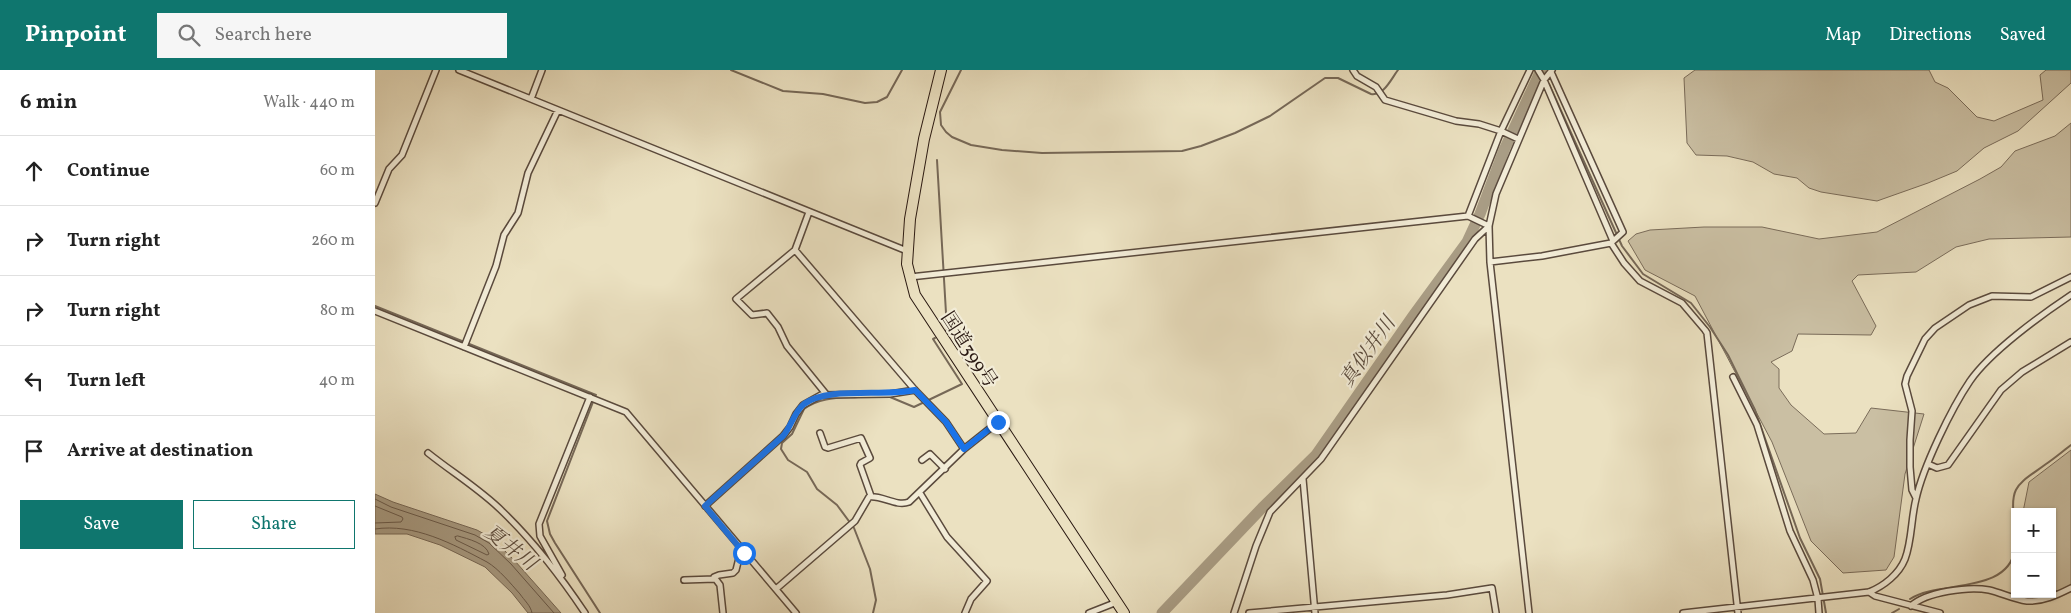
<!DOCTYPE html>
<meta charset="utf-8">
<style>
:root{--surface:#fff;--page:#f6f6f6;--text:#222;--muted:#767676;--line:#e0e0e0;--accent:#0f766e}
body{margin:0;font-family:Vollkorn,"Noto Serif JP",serif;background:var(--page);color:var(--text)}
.controls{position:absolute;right:15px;bottom:15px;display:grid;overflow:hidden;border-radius:0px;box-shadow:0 1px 4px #0004}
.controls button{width:45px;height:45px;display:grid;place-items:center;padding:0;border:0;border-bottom:1px solid var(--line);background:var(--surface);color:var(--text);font:25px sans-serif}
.stop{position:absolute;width:15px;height:15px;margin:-11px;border:4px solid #1a73e8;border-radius:50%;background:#fff}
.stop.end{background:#1a73e8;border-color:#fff;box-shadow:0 1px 5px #0008}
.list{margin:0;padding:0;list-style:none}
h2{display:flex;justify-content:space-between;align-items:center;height:65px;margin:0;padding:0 20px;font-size:21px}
h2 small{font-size:16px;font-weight:400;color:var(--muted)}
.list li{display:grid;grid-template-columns:32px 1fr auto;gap:15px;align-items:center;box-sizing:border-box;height:70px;padding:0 20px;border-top:1px solid var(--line)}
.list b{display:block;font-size:19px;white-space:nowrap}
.list em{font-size:16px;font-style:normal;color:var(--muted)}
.actions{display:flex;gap:10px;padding:15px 20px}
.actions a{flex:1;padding:11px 0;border:1px solid var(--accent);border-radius:0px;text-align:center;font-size:18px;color:var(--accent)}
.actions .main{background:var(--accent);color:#fff}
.icon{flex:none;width:28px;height:28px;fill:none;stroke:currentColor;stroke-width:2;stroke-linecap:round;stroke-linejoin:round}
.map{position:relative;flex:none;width:1696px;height:543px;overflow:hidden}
header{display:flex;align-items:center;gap:30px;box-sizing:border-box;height:70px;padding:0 25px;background:var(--accent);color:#fff}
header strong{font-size:24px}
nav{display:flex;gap:28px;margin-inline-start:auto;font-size:18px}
.search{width:350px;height:45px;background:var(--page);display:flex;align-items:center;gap:12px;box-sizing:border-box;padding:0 18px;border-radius:0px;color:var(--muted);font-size:19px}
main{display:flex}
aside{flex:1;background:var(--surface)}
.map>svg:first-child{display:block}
.green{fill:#cabfa3;stroke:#7a6c5a}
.water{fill:#a99d85;stroke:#766857}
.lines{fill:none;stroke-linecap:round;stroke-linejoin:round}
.shore{stroke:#695a4b;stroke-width:1}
.stream{stroke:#766857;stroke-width:2}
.river{stroke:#a99d85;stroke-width:11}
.street-casing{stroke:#5a4a3d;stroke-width:8}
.highway-casing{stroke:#291811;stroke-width:12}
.street{stroke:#f2ecd7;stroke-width:5}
.highway{stroke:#ebe1c1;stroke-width:10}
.route{stroke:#1a73e8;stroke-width:6}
.labels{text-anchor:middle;stroke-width:4.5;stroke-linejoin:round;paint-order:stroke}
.street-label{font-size:19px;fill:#291811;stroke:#f2ecd7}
.water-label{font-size:20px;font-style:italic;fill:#5c4d3f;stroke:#f2ecd7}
</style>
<header>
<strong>Pinpoint</strong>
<div class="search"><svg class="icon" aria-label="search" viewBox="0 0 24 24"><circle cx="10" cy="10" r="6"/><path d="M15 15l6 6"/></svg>Search here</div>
<nav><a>Map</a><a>Directions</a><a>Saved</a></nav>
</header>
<main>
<aside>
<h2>6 min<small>Walk · 440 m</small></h2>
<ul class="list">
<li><svg class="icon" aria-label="ahead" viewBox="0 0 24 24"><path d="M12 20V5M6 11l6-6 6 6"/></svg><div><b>Continue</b></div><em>60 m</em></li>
<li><svg class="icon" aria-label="right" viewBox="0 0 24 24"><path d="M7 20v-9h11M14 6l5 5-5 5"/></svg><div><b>Turn right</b></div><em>260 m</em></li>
<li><svg class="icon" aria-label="right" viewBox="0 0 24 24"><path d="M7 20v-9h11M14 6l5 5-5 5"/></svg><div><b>Turn right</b></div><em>80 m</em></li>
<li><svg class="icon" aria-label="left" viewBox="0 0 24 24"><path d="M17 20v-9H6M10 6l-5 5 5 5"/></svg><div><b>Turn left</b></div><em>40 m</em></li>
<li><svg class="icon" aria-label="arrive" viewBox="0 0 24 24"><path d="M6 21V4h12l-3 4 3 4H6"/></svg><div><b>Arrive at destination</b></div></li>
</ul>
<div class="actions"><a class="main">Save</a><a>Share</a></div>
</aside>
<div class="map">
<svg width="1696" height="543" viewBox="0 0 1696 543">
<rect width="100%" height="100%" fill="#ebe1c1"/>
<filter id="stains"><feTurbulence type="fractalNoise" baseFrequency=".004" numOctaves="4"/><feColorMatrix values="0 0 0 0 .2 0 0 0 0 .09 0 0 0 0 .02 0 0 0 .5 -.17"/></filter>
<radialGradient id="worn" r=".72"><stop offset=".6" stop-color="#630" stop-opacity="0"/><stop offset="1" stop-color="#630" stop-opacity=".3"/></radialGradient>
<path class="green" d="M 1320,0 L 1554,0 L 1560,12 L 1573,18 L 1602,47 L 1619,51 L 1668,30 L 1665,5 L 1671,0 L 1696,0 L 1696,13 L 1643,61 L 1609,78 L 1582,101 L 1553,113 L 1502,131 L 1446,122 L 1434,118 L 1422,108 L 1399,104 L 1378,92 L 1352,86 L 1321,85 L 1312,73 L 1309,8 Z
M 1696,53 L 1696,167 L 1614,169 L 1581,177 L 1541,202 L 1483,205 L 1477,211 L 1501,256 L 1496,265 L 1423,264 L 1417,281 L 1396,292 L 1404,299 L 1404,318 L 1416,335 L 1449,364 L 1481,363 L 1496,338 L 1549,344 L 1530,404 L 1519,487 L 1511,500 L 1468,503 L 1436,471 L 1397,372 L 1320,226 L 1270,200 L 1253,171 L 1261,164 L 1275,160 L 1329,157 L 1387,157 L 1444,169 L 1502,162 L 1605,109 L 1626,97 L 1640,81 L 1680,66 Z
M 1696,380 L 1696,522 L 1677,520 L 1677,442 L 1648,442 L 1654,412 Z"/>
<path class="water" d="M 0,424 L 18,432 L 102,460 L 118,469 L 140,491 L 186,543 L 153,543 L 137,523 L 110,497 L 65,475 L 32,464 L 0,464 Z"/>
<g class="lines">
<path class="shore" d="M 0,429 L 16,437 L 100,465 L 114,473 L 136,494 L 179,543
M 0,436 L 27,447 L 28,449 L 26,452 L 0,453
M 0,459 C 39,453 78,474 112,492 C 124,499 136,514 145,524 C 149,530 156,536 157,543
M 83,466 C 93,469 111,473 114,484 L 112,485 L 81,470 L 80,467 Z"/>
<path class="stream" d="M 356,0 L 408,21 L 448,24 L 490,33 L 502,32 L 512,27 L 527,0
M 586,0 L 565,42 L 566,55 L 571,62 L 577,67 L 596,75 L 627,80 L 667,83 L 807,81 L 826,76 L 860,63 L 895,46 L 950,8 L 963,8 L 996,24 C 1009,26 1016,9 1023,0
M 1174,14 L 1247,176 L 1268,204 L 1316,233 L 1335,257 L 1353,285 L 1380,340 L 1425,468 L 1445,509 L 1451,543
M 562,90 L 572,260 L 569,262
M 0,236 L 221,325
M 483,327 C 463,328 445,327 429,339 L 417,364 L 407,373 L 406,379 L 413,390 L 432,402 L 442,419 L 462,435 L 479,458 L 495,499 L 501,530 L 498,543
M 490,327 L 515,327 L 539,337 L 587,314 L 558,269 L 560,268
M 218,332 L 172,451 L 175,464 L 180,473 L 225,543
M 1640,454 C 1633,415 1644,414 1671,394 C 1680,388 1688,381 1696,375
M 1535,529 C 1563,510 1633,525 1640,479
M 1517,543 L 1524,539"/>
<path class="river" d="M 787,543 L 887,438 L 941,385 L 1038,246 L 1092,172 L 1105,144 L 1129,80 L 1166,0"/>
<defs>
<path id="street" d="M 84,0 L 532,181
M 978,0 L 982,6 L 1001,17 L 1010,30 L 1081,51 L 1104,54 L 1126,61 L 1093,146
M 1163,0 L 1169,10 L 1238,171
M 1176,2 L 1248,162 L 1236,173
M 156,29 L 167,0
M 1143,69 L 1126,61 L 1155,0
M 0,133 L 14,99 L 27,85 L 61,0
M 434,142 L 420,180 L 361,229 L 377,245 L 392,243 L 403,257 L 412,276 L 451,324
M 420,180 L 540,320 L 571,352 L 589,379
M 1115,192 L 1167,186 L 1236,173 L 1249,193 L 1265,211 L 1307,233 L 1330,260 L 1332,263 L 1363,543
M 535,207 L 1093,146 L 1114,156
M 0,241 L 251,342 L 421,543
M 89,277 L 121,196 L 129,165 L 143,143 L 153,103 L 183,40
M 1358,307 L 1382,355 L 1415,461 L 1438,510 L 1443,529 L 1444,543
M 445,363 L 450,377 L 453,378 L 486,368 L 495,388 L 486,393 L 485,395 L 496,426
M 53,383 C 78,403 106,420 128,442 C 160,473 186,507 210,543
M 547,390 L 555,384 L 570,399
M 1553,394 L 1562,398 L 1573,395 L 1626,320 L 1647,302 L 1696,272
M 928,409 L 940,543
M 545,423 L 572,467 L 612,511 L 596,529 L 590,543
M 1541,428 L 1537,420 L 1535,397 L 1535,370 L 1537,341 L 1530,314 L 1532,306 L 1550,269 L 1560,258 L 1594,235 L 1617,226 L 1656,227 L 1696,207
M 330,436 L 408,366 L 415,357 L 421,344 L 428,335 L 446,325 L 515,324 L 540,320
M 187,505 L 165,466 L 164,454 L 215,327
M 309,510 L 340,509
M 401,519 L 480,451 L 494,427 C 507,425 521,437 534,432 L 589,379 L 623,352
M 1494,522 L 1500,526 L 1565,543
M 1536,536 C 1551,522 1594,516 1614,520 C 1627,523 1638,529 1652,531 C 1668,532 1682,525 1696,518
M 348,543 L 345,515 L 339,507 L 344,505 L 358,503 L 361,500 L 365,484 L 369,483
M 714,543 L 742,532
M 859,543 L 881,476 L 895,442 L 946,389 L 1100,169 L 1114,156
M 874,543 L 1072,525 L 1117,518 L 1121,543
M 1154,543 L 1115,192 L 1114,156 L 1121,124 L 1169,10 L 1177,0
M 1308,543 L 1494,522 C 1509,516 1524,504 1530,489 C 1537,471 1536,448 1541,429 C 1548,397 1576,339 1595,311 C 1615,282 1666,245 1696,225"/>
<path id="highway" d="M 566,0 L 549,69 L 535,149 L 532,194 L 540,225 L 749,543"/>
</defs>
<use href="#street" class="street-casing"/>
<use href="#highway" class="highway-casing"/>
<use href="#street" class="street"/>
<use href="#highway" class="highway"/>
</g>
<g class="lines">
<path class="route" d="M 369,483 L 330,436 L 408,366 C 416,357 419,342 429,334 C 453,316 508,327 540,320 L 571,352 L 589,379 L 623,352"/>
</g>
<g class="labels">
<g class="street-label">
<text transform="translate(595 279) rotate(57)" y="7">国道399号</text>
</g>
<g class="water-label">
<text transform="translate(992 281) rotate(-55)" y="7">真似井川</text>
<text transform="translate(136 477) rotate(38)" y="7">夏井川</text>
</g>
</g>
<rect width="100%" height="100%" filter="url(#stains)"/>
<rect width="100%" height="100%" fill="url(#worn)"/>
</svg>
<div class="controls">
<button>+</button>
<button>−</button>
</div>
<div class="stop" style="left:369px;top:483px"></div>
<div class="stop end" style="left:623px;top:352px"></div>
</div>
</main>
